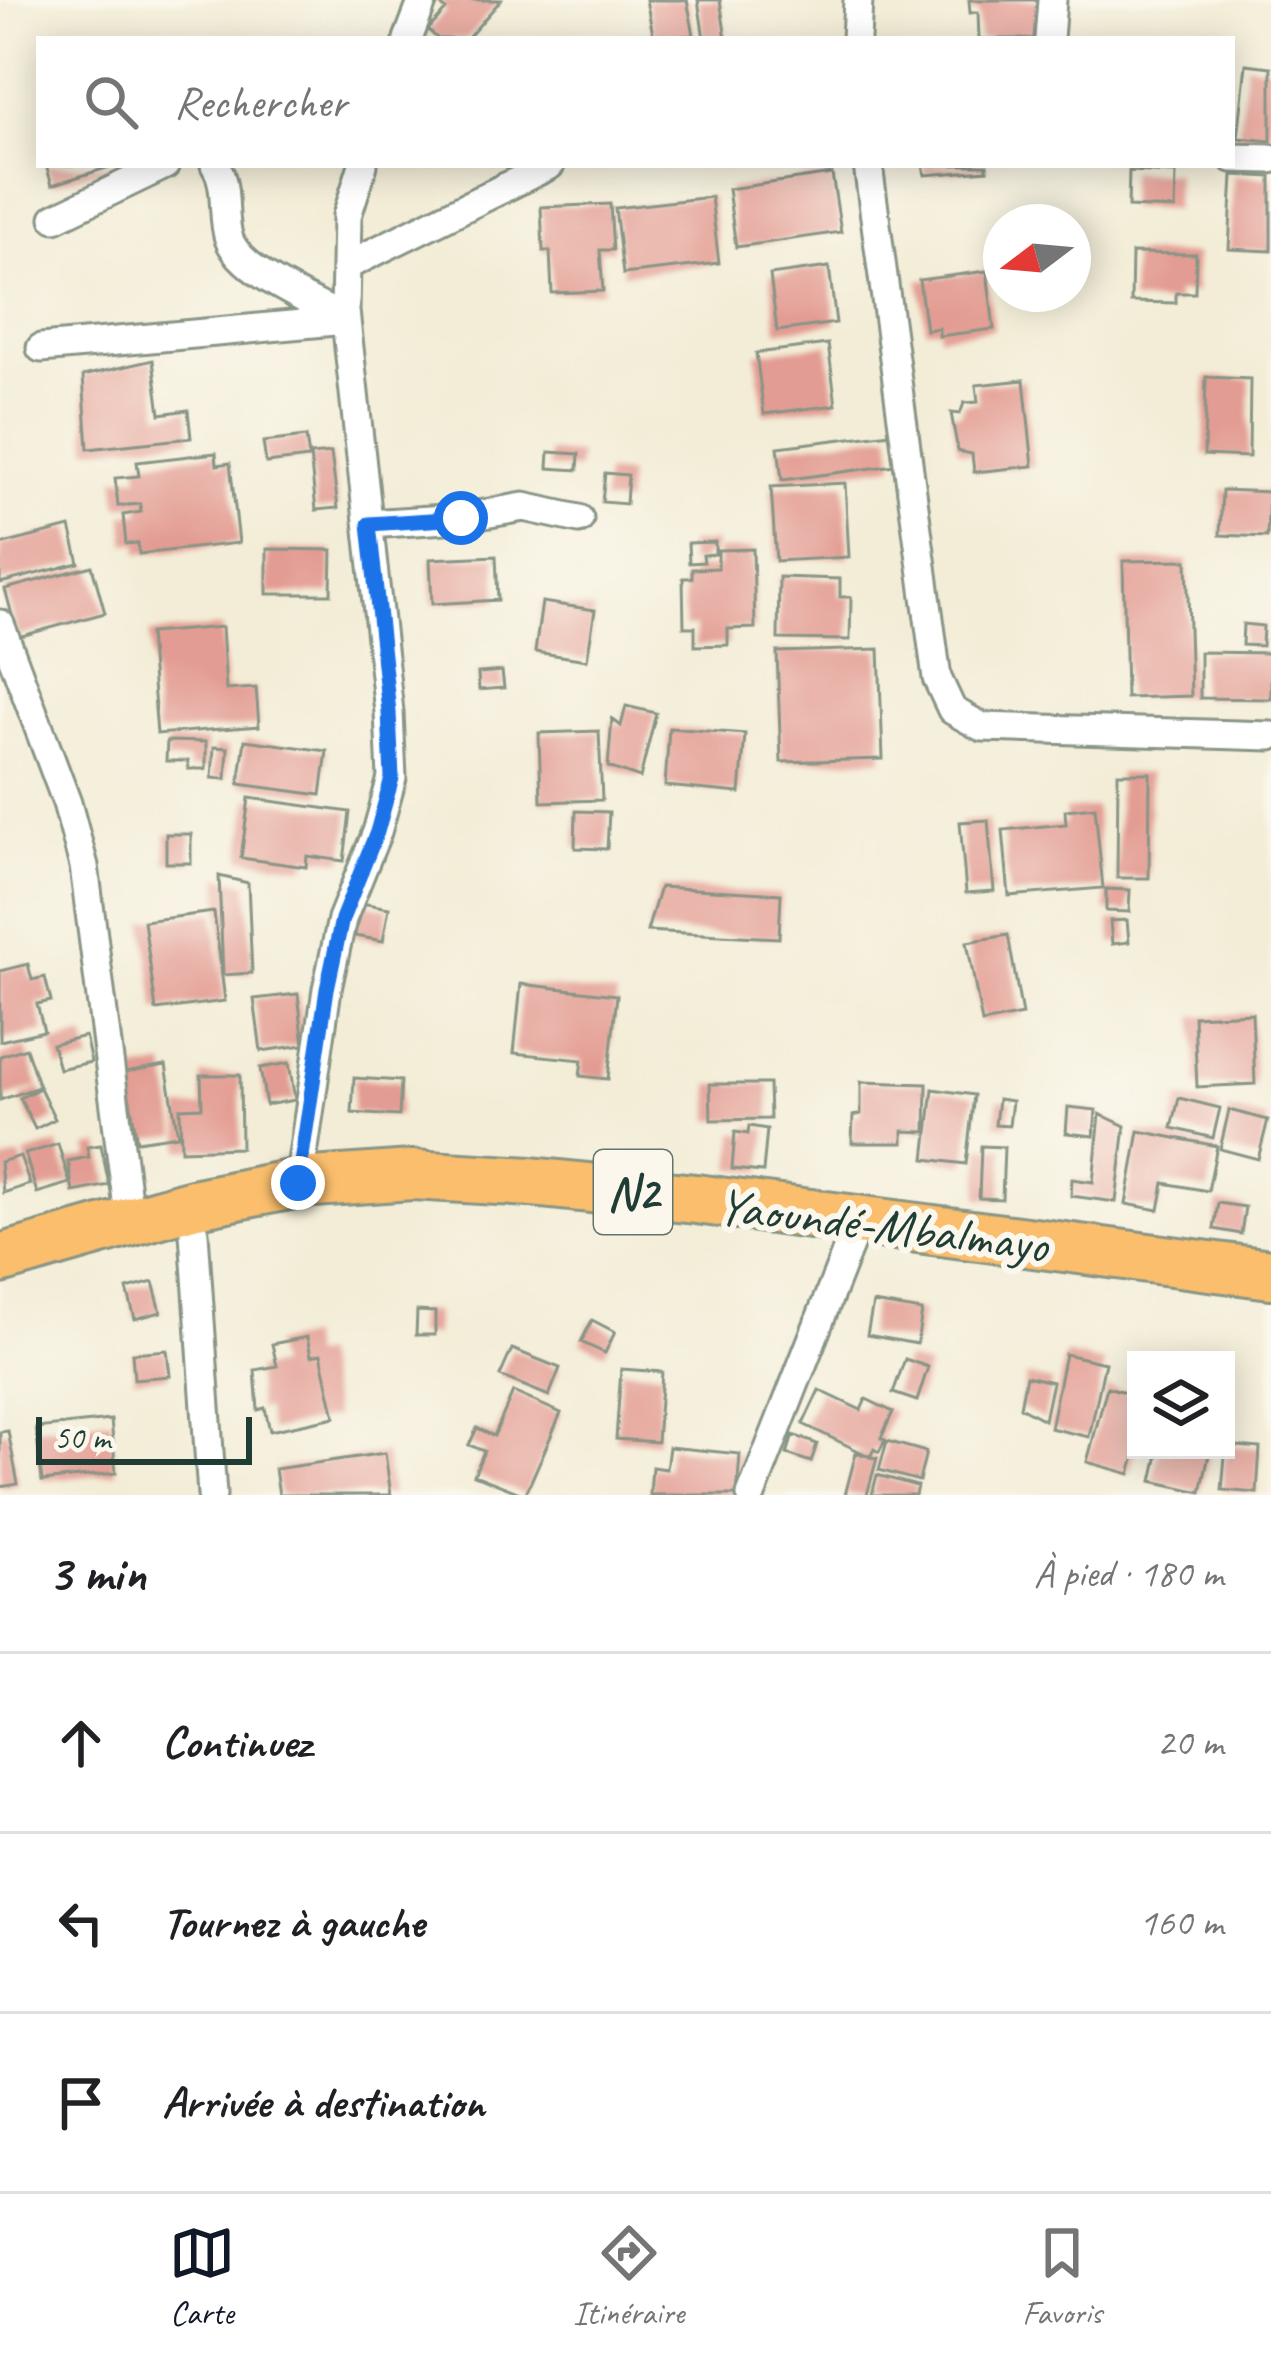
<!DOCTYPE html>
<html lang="fr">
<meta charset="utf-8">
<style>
:root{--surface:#fff;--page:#f2f2f2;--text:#202124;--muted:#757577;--line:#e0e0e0;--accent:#111827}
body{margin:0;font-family:Caveat,sans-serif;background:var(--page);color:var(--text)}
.controls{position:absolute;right:36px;bottom:36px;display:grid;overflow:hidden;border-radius:0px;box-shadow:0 6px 30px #0003}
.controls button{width:108px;height:108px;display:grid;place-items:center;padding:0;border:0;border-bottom:3px solid var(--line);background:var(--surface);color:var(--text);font:60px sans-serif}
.compass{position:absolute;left:983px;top:204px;width:108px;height:108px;border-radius:50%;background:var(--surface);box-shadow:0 6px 30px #0003;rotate:254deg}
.scale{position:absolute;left:36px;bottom:30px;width:216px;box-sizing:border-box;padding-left:12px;border:6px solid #1f3d34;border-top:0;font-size:33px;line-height:42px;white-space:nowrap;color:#1f3d34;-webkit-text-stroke:9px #fbf7ec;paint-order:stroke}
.stop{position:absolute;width:36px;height:36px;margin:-27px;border:9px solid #1a73e8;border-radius:50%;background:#fff}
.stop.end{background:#1a73e8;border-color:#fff;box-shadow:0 3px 12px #0008}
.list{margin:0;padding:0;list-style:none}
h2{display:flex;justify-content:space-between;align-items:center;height:156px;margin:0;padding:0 48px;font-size:51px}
h2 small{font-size:39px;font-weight:400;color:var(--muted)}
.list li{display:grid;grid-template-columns:78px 1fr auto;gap:36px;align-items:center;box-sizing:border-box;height:180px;padding:0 48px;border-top:3px solid var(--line)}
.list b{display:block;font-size:45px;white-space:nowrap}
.list em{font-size:39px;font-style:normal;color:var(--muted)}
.icon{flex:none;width:66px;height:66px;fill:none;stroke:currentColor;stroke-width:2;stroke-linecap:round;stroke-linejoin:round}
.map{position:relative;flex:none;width:1271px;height:1495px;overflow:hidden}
.search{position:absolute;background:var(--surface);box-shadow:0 6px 30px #0003;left:36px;right:36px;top:36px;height:132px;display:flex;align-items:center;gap:30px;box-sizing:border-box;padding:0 42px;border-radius:0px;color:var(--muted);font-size:45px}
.sheet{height:696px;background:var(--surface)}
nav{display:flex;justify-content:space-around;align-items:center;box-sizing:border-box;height:168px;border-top:3px solid var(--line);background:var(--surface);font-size:33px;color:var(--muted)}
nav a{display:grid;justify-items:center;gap:6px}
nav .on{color:var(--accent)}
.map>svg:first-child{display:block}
.building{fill:#e39c93}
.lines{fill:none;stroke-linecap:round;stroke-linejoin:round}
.street-casing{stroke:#899586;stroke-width:33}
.highway-casing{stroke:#899586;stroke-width:54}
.street{stroke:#fff;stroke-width:27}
.highway{stroke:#fabe6d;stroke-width:48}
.route{stroke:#1a73e8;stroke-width:15}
.labels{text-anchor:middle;stroke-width:12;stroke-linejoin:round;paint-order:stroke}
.shield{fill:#fbf7ec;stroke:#61756b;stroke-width:3}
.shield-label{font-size:48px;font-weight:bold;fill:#1f3d34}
.street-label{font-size:51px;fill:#1f3d34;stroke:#fbf7ec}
</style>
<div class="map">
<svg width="1271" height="1495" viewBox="0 0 1271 1495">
<rect width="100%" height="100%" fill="#fbf7ec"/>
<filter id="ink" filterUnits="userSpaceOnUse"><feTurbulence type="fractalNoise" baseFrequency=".00833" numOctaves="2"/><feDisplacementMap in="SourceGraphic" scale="24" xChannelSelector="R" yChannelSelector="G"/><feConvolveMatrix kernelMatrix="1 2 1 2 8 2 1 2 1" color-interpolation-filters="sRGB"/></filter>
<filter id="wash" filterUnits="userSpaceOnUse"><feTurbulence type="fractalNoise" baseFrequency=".004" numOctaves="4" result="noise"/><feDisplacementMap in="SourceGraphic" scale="48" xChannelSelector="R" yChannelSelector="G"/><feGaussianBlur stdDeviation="2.7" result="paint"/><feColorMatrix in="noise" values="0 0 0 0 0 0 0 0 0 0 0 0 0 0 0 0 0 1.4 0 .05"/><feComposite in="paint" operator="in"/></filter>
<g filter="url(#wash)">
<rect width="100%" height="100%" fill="#f3edd7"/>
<g id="blocks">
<path class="building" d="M 440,0 L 501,0 L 467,39 L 438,39 L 428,30 L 446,10 L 438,2 Z
M 646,0 L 687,0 L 694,35 L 654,39 Z
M 698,0 L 720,0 L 726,39 L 704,39 Z
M 969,0 L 1039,0 L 1041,39 L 979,39 L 978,12 L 970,13 Z
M 1246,64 L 1271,67 L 1271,141 L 1238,138 Z
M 46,165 L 113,165 L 113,166 L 52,185 Z
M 923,165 L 987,165 L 987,170 L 925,175 Z
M 1129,171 L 1176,173 L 1175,209 L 1128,207 Z
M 832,174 L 841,232 L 736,247 L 728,189 Z
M 1233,175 L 1271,177 L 1271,251 L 1229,249 Z
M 711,197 L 719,263 L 623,274 L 615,208 Z
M 610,204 L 613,250 L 600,250 L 603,291 L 552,293 L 550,251 L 543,251 L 541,207 Z
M 1132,253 L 1196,254 L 1195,293 L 1176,293 L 1176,303 L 1131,302 Z
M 829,267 L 836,323 L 777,331 L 770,275 Z
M 987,271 L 994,329 L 939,336 L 939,328 L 926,330 L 919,280 Z
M 828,344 L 836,405 L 764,414 L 756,353 Z
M 153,360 L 160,414 L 188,410 L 191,438 L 88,449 L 83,376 Z
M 1206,377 L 1250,379 L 1249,457 L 1204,455 Z
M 1024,380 L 1033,466 L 974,472 L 972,454 L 958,451 L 951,413 L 960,414 L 964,403 L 978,402 L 976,385 Z
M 891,433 L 895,465 L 782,480 L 778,447 Z
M 306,437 L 309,458 L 266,463 L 263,442 Z
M 549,452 L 579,454 L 578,470 L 548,468 Z
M 216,453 L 217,465 L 230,463 L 239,543 L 139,554 L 138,543 L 126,544 L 123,515 L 141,512 L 140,504 L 118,506 L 115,478 L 139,476 L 137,462 Z
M 331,453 L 338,508 L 316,510 L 310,455 Z
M 605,473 L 628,475 L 626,504 L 602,502 Z
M 845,483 L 849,557 L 776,561 L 771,487 Z
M 1222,490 L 1269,492 L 1267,537 L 1220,535 Z
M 70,527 L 79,563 L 0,583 L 0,545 Z
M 715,542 L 715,554 L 703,555 L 704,562 L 689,563 L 688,543 Z
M 267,549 L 332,550 L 331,594 L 267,594 Z
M 753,549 L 755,628 L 728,629 L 728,645 L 695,646 L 695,627 L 684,627 L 683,578 L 692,578 L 692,569 L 718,568 L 718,550 Z
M 496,556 L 498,600 L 432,604 L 430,559 Z
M 1187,560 L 1191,696 L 1126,698 L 1123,561 Z
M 92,566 L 105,613 L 18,637 L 5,589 Z
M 779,577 L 840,579 L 840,597 L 851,597 L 850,640 L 778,639 Z
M 542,602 L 595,610 L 587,660 L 535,652 Z
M 1243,624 L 1263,626 L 1262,646 L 1242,645 Z
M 222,627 L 226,690 L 256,688 L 259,726 L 157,734 L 149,633 Z
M 879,649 L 883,759 L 781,762 L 777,652 Z
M 1200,652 L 1271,653 L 1271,699 L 1200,698 Z
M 502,671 L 504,688 L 479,690 L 478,673 Z
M 626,706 L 656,713 L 640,778 L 608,767 L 612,719 L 621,726 Z
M 669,728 L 745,734 L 740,793 L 665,786 Z
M 599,731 L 602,800 L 541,802 L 539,733 Z
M 245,740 L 327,751 L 321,795 L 239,784 Z
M 167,741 L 206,742 L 206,769 L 188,769 L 188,761 L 166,761 Z
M 214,747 L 228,748 L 226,779 L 212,778 Z
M 1118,773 L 1150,773 L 1149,878 L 1117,878 Z
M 249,798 L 350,812 L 344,861 L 307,856 L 306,867 L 241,858 Z
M 1095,807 L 1103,888 L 1009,896 L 1003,830 L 1066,824 L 1065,810 Z
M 576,811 L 609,812 L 607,849 L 575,848 Z
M 988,820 L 994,891 L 966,893 L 960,822 Z
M 166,834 L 191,834 L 191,863 L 166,863 Z
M 219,876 L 248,883 L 252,973 L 223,975 Z
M 660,887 L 781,894 L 779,938 L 647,931 Z
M 1106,889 L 1130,890 L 1129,912 L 1106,911 Z
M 361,903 L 389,908 L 383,941 L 355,936 Z
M 214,912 L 225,1001 L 156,1010 L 144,921 Z
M 1127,920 L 1129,942 L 1112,944 L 1110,921 Z
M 1008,935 L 1022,1015 L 982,1023 L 967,942 Z
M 28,964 L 32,980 L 45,977 L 51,1001 L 37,1004 L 44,1031 L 0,1041 L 0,971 Z
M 521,984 L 617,995 L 608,1079 L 580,1076 L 582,1060 L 514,1053 Z
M 298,994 L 304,1045 L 261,1051 L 254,999 Z
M 1252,1013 L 1255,1084 L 1197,1087 L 1194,1016 Z
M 85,1036 L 91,1062 L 59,1069 L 52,1044 Z
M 26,1048 L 39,1087 L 0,1100 L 0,1056 Z
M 289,1063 L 295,1100 L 266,1105 L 260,1068 Z
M 166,1065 L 178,1135 L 137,1141 L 125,1072 Z
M 201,1075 L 240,1075 L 241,1148 L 181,1150 L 180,1108 L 202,1107 Z
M 354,1078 L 401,1081 L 399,1116 L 352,1113 Z
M 861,1082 L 927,1084 L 926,1132 L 903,1131 L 903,1143 L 852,1143 L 853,1116 L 861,1114 Z
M 710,1084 L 769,1084 L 770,1119 L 711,1120 Z
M 40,1088 L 55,1119 L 35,1129 L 20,1098 Z
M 933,1089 L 974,1095 L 966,1164 L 925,1159 Z
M 1179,1098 L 1220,1108 L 1213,1138 L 1172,1128 Z
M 998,1099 L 1012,1101 L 1009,1126 L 995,1125 Z
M 1068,1107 L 1096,1110 L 1094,1136 L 1066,1133 Z
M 1229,1110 L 1268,1120 L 1258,1159 L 1220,1149 Z
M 1100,1114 L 1125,1126 L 1116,1202 L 1071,1196 L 1072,1179 L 1093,1182 Z
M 749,1126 L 767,1129 L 763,1172 L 732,1169 L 735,1132 L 748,1134 Z
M 1139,1131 L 1217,1146 L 1208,1191 L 1164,1183 L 1159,1210 L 1126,1204 Z
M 58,1144 L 70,1183 L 37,1193 L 25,1154 Z
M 101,1145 L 109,1185 L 73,1192 L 68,1161 L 89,1157 L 87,1147 Z
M 981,1146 L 1004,1147 L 1002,1199 L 979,1198 Z
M 20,1156 L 30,1184 L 3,1193 L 0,1162 Z
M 1218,1203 L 1245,1207 L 1241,1234 L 1214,1229 Z
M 153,1282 L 161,1312 L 135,1319 L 127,1289 Z
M 873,1303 L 922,1311 L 917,1344 L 867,1335 Z
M 417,1311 L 435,1312 L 435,1335 L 416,1335 Z
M 592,1320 L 615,1332 L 605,1353 L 581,1342 Z
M 307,1337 L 311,1356 L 321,1354 L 335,1417 L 270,1431 L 265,1408 L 258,1410 L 255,1370 L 277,1366 L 272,1344 Z
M 512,1349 L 560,1368 L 549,1396 L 500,1376 Z
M 167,1350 L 170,1376 L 134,1379 L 132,1353 Z
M 1065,1354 L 1105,1363 L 1089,1437 L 1050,1428 Z
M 905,1359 L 928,1367 L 917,1401 L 893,1393 Z
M 621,1369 L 662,1372 L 657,1442 L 616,1439 Z
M 1026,1376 L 1052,1382 L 1044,1420 L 1020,1407 Z
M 1107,1387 L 1136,1395 L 1137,1450 L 1130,1474 L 1087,1462 Z
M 819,1390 L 861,1410 L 866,1399 L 893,1412 L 881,1438 L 885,1440 L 879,1452 L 874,1449 L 870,1457 L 877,1458 L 867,1495 L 845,1495 L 856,1453 L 869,1456 L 803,1424 Z
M 513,1392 L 561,1413 L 525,1495 L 474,1475 L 484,1451 L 469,1445 L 477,1428 L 494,1436 Z
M 111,1420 L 116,1473 L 42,1481 L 36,1428 Z
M 8,1431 L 18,1484 L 0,1487 L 0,1432 Z
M 793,1435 L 817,1444 L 811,1462 L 787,1454 Z
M 887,1441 L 926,1452 L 919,1481 L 879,1470 Z
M 1226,1445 L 1260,1448 L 1257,1493 L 1222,1490 Z
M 669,1447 L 740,1454 L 737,1495 L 650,1495 L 652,1467 L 666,1469 Z
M 1159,1450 L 1210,1450 L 1201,1492 L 1152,1481 Z
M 385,1453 L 391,1495 L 279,1495 L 275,1469 Z
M 877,1475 L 917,1486 L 915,1495 L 872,1495 Z"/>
</g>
</g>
<g filter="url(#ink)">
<use href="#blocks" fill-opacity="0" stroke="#899586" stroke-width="3"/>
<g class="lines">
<defs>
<path id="street" d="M 408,39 L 423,0
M 856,39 L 858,0
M 1049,39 L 1052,0
M 1232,158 L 1271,159
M 215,165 C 229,186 221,215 229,239 C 241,273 314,302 346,320
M 868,165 L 937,678 L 952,710 L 982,727 L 1271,736
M 55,218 L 165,165
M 346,266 L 550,165
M 41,348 L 346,320
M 369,524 L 461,518 L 524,507 L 579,519
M 0,624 L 67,803 L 84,866 L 130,1223
M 299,1183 L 327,989 L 342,919 L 377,832 L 392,778 L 389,712 L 345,311 L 347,216 L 363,165
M 192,1204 L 212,1495
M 751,1495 L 859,1220"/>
<path id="highway" d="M 0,1259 L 192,1204 L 299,1183 L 412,1175 L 531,1182 L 696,1199 L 1271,1274"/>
</defs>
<use href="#street" class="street-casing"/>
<use href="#highway" class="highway-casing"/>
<use href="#street" class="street"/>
<use href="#highway" class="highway"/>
</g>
</g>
<g class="lines" filter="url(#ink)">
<path class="route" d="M 298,1183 L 327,989 L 342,919 L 377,832 L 392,778 L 389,712 L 369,524 L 461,518"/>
</g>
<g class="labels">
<rect class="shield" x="594" y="1150" width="78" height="84" rx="9"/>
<g class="shield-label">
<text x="633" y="1209">N2</text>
</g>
<g class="street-label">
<text transform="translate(883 1224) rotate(7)" y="18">Yaoundé-Mbalmayo</text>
</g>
</g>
</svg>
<div class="controls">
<button><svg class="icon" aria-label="layers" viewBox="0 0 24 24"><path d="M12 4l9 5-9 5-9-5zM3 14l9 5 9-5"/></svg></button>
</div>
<svg class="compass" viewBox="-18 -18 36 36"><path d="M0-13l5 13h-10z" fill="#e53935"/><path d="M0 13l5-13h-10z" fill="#757577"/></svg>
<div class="scale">50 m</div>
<div class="stop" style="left:461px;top:518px"></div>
<div class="stop end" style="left:298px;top:1183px"></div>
<div class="search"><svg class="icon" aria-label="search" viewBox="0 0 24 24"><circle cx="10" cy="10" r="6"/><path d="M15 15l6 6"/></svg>Rechercher</div>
</div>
<section class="sheet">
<h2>3 min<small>À pied · 180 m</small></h2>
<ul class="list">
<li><svg class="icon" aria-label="ahead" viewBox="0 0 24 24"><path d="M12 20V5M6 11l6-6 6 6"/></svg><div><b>Continuez</b></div><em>20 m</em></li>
<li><svg class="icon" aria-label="left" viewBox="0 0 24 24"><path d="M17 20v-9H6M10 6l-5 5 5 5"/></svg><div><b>Tournez à gauche</b></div><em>160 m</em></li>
<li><svg class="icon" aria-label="arrive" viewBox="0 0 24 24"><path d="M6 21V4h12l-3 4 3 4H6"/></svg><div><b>Arrivée à destination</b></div></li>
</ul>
</section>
<nav>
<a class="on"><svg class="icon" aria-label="map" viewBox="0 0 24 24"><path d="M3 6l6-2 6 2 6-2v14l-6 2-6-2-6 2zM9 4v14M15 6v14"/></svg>Carte</a>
<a><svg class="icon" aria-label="directions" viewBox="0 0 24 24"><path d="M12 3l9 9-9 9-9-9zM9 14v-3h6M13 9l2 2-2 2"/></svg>Itinéraire</a>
<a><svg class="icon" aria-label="saved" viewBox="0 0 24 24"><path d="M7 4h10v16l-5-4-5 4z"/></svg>Favoris</a>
</nav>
